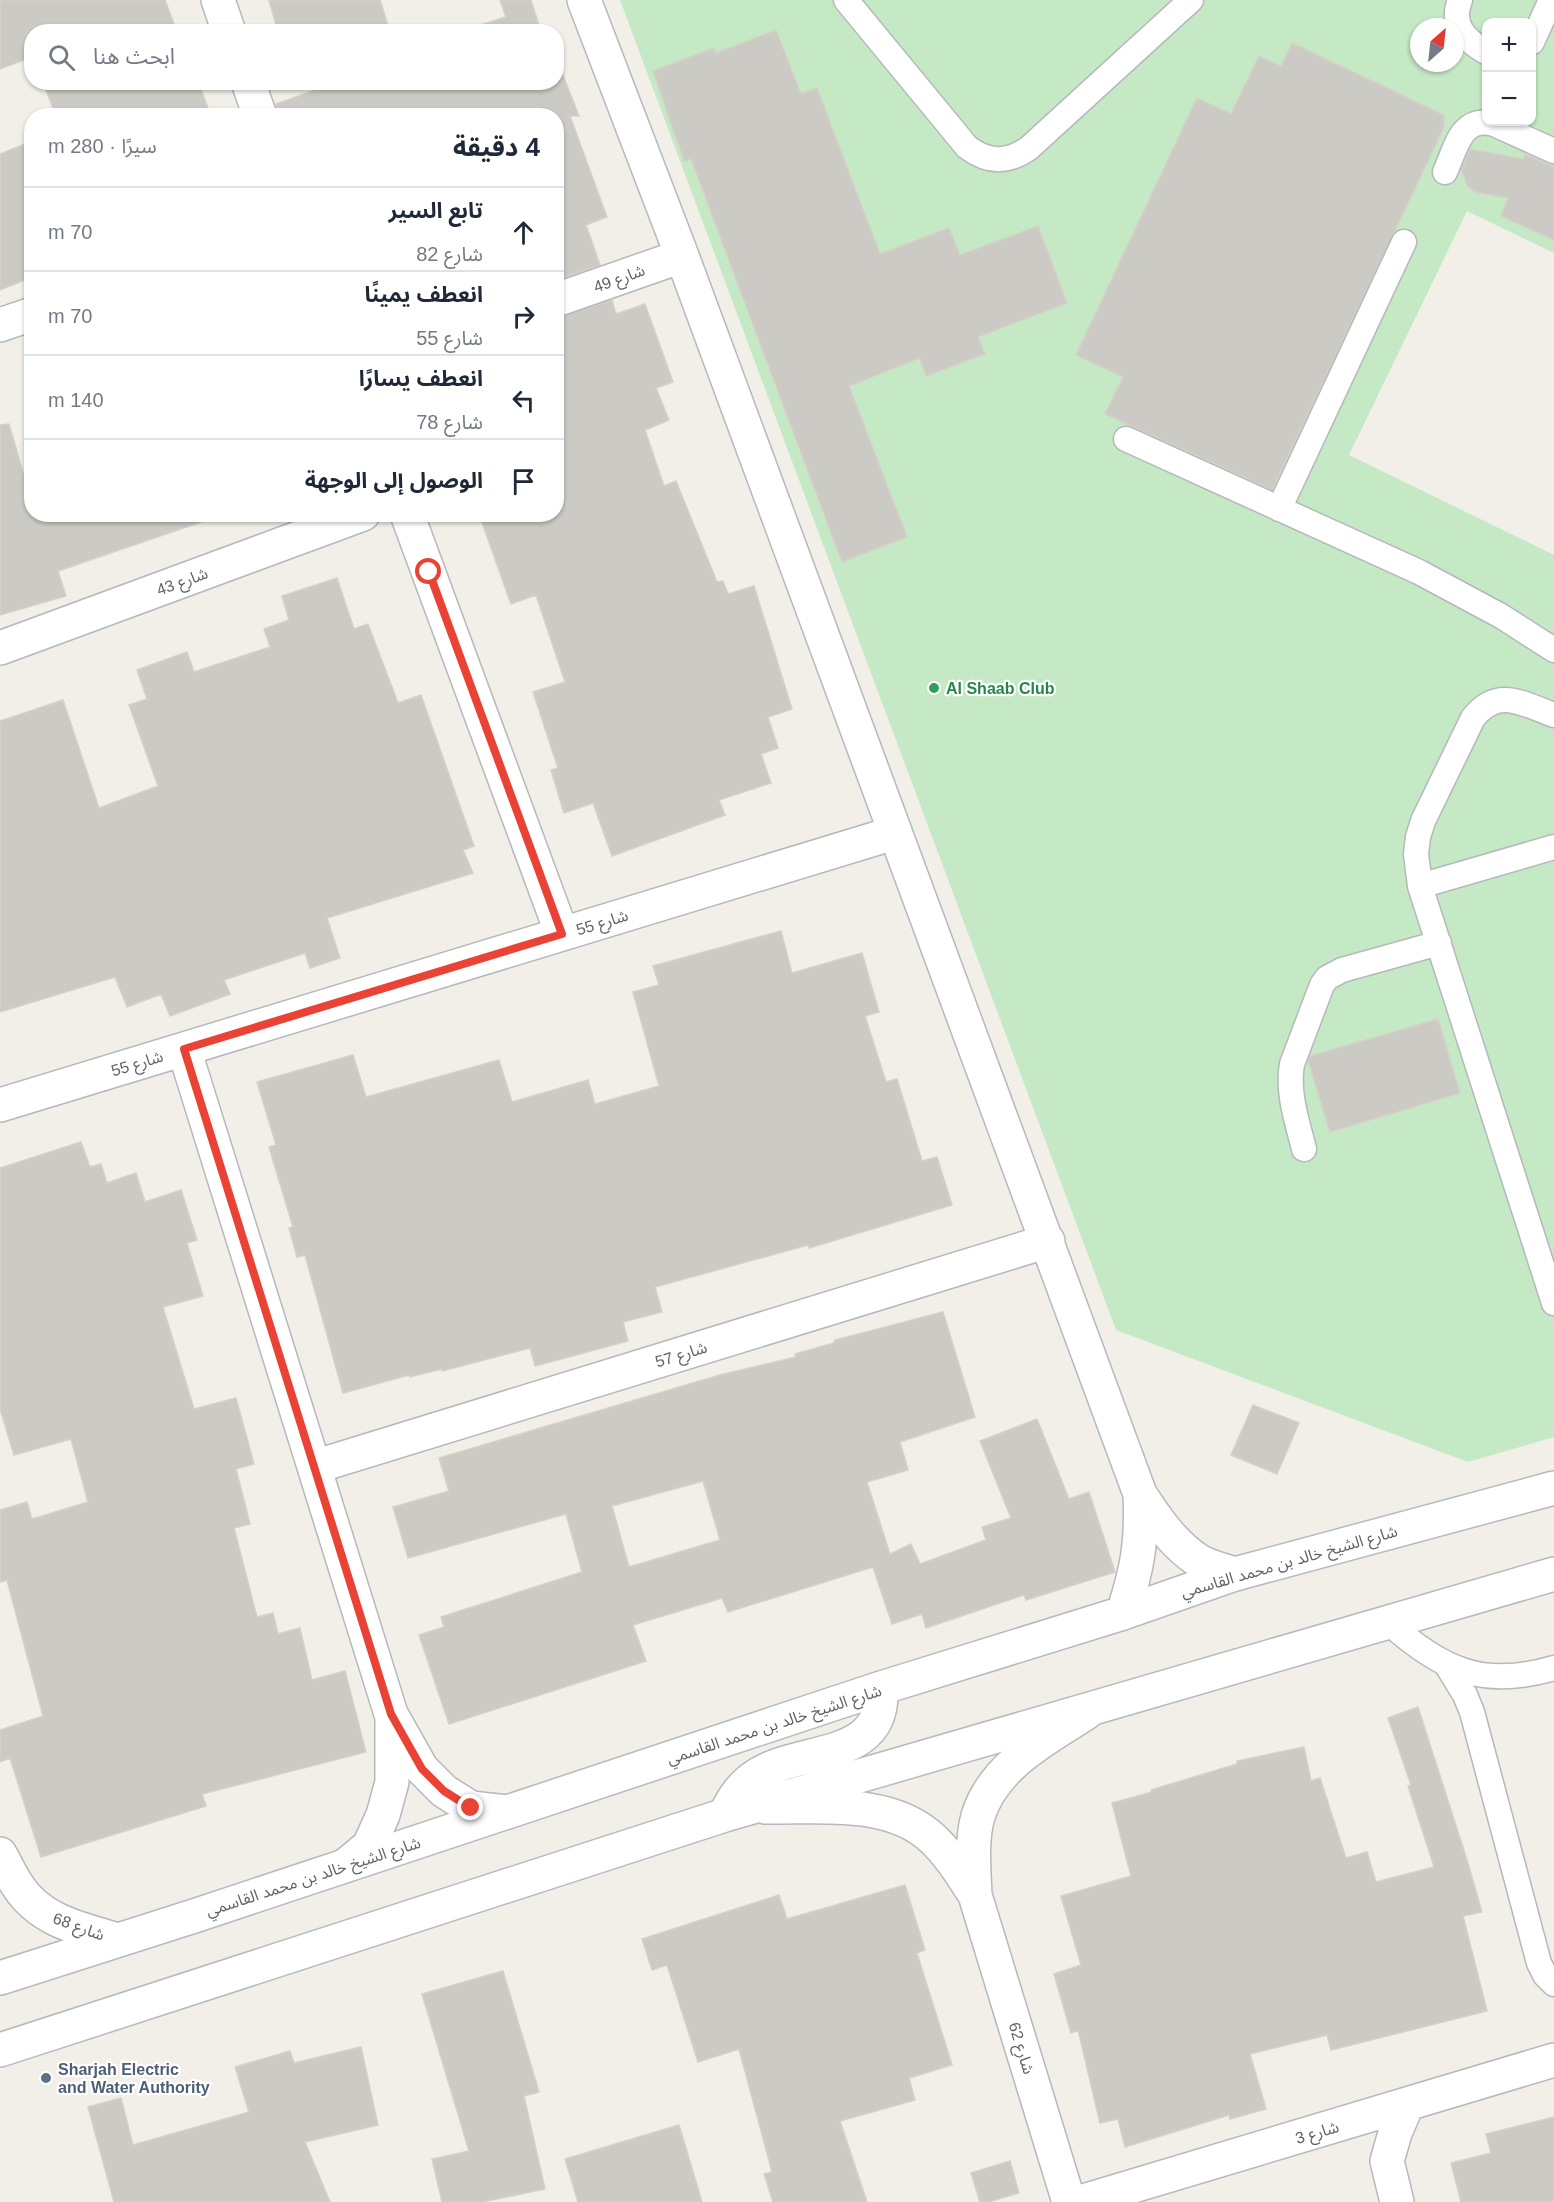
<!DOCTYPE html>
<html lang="ar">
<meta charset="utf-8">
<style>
:root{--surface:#fff;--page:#f2f2f3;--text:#1f2937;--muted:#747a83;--line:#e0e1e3}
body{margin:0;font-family:Arial,"Noto Sans Arabic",sans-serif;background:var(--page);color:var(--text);direction:rtl}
.controls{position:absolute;right:18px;top:18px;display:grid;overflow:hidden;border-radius:12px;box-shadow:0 2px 4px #0004}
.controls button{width:54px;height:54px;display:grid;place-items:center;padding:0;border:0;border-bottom:2px solid var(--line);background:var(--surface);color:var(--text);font:30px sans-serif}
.compass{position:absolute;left:1410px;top:18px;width:54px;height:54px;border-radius:50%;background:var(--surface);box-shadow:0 2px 4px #0004;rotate:27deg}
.stop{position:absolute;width:18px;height:18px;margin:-14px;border:4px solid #ea4335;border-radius:50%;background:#fff}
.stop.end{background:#ea4335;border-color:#fff;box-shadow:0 2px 6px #0008}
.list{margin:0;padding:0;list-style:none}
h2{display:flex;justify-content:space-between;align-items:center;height:78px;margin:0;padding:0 24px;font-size:26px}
h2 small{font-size:20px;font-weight:400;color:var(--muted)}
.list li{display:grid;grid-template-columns:39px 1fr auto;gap:18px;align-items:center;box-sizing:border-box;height:84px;padding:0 24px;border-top:2px solid var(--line)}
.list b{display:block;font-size:22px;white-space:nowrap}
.list p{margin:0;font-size:20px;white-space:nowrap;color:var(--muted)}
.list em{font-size:20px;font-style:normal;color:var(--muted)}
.icon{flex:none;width:33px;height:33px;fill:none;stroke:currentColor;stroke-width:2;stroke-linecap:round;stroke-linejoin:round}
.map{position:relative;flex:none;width:1554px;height:2202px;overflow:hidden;direction:ltr}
.search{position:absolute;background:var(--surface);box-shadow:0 2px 4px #0004;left:24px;top:24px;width:540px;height:66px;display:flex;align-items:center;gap:15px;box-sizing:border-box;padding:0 21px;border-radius:24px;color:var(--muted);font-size:22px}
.panel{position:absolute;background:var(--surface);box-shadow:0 2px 4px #0004;left:24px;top:108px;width:540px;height:414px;border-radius:24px;direction:rtl}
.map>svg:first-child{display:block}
.green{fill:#c5e8c5;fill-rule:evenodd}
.building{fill:#cccac5;stroke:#d6d1c6;stroke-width:1.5;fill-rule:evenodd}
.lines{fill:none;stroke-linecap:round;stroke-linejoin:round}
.lane-casing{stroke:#b5b8bc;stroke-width:27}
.street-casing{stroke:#b5b8bc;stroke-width:36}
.secondary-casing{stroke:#b6babf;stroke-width:36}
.lane{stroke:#fff;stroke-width:24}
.street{stroke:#fff;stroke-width:33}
.secondary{stroke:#fff;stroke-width:33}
.route{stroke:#ea4335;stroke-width:8}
.leisure-dot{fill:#2e9e5b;stroke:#fff;stroke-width:2}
.service-dot{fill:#5c6f8a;stroke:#fff;stroke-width:2}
.labels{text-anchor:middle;stroke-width:4.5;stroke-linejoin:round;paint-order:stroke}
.street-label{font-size:16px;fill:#5f6368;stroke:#fff}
.leisure-label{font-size:16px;font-weight:bold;fill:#27864d;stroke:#fff;text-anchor:start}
.service-label{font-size:16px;font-weight:bold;fill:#4e5e75;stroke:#fff;text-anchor:start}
</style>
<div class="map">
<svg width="1554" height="2202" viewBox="0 0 1554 2202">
<rect width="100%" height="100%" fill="#f1efe8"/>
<path class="green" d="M 620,0 L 1554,0 L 1554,253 L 1467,211 L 1349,455 L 1554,555 L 1554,1437 L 1468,1462 L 1116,1330 ZM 1486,22 L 1532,22 L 1532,122 L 1486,122 ZM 1419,27 L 1455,27 L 1455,63 L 1419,63 Z"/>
<path class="building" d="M 0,0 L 165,0 L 177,32 L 32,32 L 32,57 L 0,69 Z
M 269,0 L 380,0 L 390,32 L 278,32 Z
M 500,0 L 531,0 L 541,32 L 457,32 L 506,17 Z
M 776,30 L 801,94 L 817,88 L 880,254 L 949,228 L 960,255 L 1038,226 L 1067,303 L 978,337 L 985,354 L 926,376 L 920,358 L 849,386 L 907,537 L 842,562 L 691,159 L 684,161 L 653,71 L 714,48 L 716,53 Z
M 1292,43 L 1444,115 L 1444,127 L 1272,490 L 1105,414 L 1123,377 L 1076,355 L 1197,98 L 1231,114 L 1259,56 L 1281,66 Z
M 563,75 L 579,116 L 570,116 L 607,217 L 586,225 L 600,265 L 556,280 L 556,116 L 278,116 L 276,104 L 338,82 L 556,82 L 556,77 Z
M 43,82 L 198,82 L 211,116 L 56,116 Z
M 32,141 L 32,277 L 0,290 L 0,154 Z
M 1470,149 L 1523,159 L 1525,154 L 1554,167 L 1554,240 L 1501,216 L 1508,198 L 1475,192 L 1467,185 L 1461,170 Z
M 612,300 L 616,314 L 645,304 L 673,382 L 656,388 L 669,420 L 645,430 L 664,486 L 676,481 L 717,582 L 723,581 L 728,594 L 754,586 L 792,709 L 768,717 L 778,748 L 761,754 L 771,783 L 719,800 L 725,815 L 612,856 L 593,803 L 564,813 L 551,770 L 558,768 L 533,692 L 565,682 L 536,595 L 511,604 L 479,514 L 556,514 L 556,318 Z
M 9,424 L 32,503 L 32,514 L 206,514 L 207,520 L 58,571 L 66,596 L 0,615 L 0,425 Z
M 337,578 L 354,629 L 368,624 L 398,703 L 421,695 L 474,846 L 463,850 L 473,873 L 327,918 L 340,958 L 310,968 L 305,953 L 224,980 L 230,994 L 170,1016 L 161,994 L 127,1007 L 115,977 L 0,1012 L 0,721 L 63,700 L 99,808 L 158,786 L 129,705 L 147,699 L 137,670 L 187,652 L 194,672 L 270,647 L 264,629 L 289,620 L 282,596 Z
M 781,931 L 792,973 L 862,953 L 879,1012 L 865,1016 L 886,1082 L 897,1079 L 922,1161 L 937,1157 L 952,1205 L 809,1248 L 808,1245 L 655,1287 L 662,1312 L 623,1322 L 628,1341 L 535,1366 L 530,1348 L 442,1371 L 442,1369 L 410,1377 L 409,1375 L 343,1393 L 305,1255 L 297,1257 L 289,1228 L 293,1227 L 269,1147 L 276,1145 L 257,1082 L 353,1055 L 366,1097 L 499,1060 L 512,1102 L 588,1080 L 595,1104 L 659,1086 L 633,992 L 659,985 L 653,966 Z
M 1438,1019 L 1460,1093 L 1330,1132 L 1308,1061 L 1310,1056 Z
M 81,1142 L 90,1167 L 101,1164 L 107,1183 L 136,1173 L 145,1202 L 181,1190 L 197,1240 L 187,1243 L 203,1296 L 163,1307 L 194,1409 L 236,1398 L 254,1464 L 236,1469 L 250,1524 L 234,1528 L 257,1617 L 273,1613 L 278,1634 L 300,1628 L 312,1680 L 345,1671 L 366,1752 L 202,1794 L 206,1806 L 41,1857 L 10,1758 L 0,1762 L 0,1730 L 43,1716 L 7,1580 L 0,1582 L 0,1510 L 27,1502 L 32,1519 L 88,1502 L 71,1439 L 14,1455 L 0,1409 L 0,1168 Z
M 943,1312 L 975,1417 L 900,1442 L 908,1470 L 867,1482 L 890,1554 L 911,1544 L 920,1564 L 986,1540 L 982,1527 L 1011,1518 L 980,1441 L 1037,1419 L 1069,1499 L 1089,1492 L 1115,1572 L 1026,1600 L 1024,1595 L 926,1628 L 922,1614 L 892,1624 L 873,1567 L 728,1612 L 722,1598 L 633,1625 L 646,1661 L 449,1724 L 419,1635 L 444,1627 L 441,1617 L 582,1572 L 566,1514 L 408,1558 L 393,1507 L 449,1491 L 439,1458 L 720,1375 L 796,1357 L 795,1354 L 834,1343 L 835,1340 ZM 703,1481 L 720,1540 L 629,1567 L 612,1506 Z
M 1253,1405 L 1299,1423 L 1277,1474 L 1231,1455 Z
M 1418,1707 L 1467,1860 L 1482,1912 L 1463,1916 L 1487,2011 L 1331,2050 L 1327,2035 L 1250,2054 L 1266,2109 L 1230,2119 L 1229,2115 L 1125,2147 L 1118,2119 L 1100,2123 L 1078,2030 L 1071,2033 L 1054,1974 L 1081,1965 L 1061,1896 L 1131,1876 L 1112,1803 L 1152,1792 L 1151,1790 L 1237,1764 L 1237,1761 L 1304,1747 L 1311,1781 L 1320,1778 L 1346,1858 L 1367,1852 L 1376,1882 L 1434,1867 L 1408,1786 L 1411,1785 L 1388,1718 Z
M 905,1885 L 925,1950 L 917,1953 L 952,2065 L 909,2078 L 915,2100 L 840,2121 L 867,2202 L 773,2202 L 764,2174 L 772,2172 L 739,2049 L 698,2062 L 667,1965 L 652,1970 L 642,1939 L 779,1895 L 787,1919 Z
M 503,1971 L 539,2092 L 524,2096 L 545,2189 L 482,2202 L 442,2202 L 432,2159 L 469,2151 L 422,1994 Z
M 361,2047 L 378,2125 L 305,2142 L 330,2202 L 114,2202 L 88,2107 L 121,2098 L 133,2145 L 249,2112 L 235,2067 L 290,2051 L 294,2063 Z
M 1554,2117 L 1554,2202 L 1461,2202 L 1451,2163 L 1491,2153 L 1486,2134 Z
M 679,2125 L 702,2202 L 578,2202 L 565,2159 Z
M 1010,2161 L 1019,2193 L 988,2202 L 980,2202 L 971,2173 Z"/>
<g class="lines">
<defs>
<path id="lane" d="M 846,0 L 967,147 C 988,163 1008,163 1029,148 L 1191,0
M 1460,0 C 1450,25 1465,40 1486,52
M 1532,42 L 1551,0
M 1445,172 C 1456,148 1461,115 1494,124 L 1554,151
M 1126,439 L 1419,572 L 1501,616 L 1554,650
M 1279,509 L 1404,242
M 1554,715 C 1523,704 1498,686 1473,718 L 1423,821 L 1418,837 L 1416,854 L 1420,886 L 1554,1303
M 1420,886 L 1554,847
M 1304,1149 C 1297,1121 1287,1093 1292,1064 L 1322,985 L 1327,978 L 1342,970 L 1439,943
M 1388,1622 C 1441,1670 1484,1689 1554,1668
M 1446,1664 L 1465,1695 L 1472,1712 L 1539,1963 L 1545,1975 L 1554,1984"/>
<path id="street" d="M 218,0 L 229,32
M 584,0 L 682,256 L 1140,1494 C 1156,1519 1174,1545 1199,1561 C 1209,1567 1223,1570 1235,1574
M 248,82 L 260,116
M 556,300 L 682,256
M 0,325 L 32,314
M 407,514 L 562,934
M 0,648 L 363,514
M 184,1049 L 391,1714 L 422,1769 L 444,1791 L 471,1808 L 507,1812
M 0,1105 L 894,833
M 314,1467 L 1048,1241
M 1123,1613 C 1138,1567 1142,1542 1140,1494
M 765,1807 C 819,1808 890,1798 933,1839 C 950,1855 962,1875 975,1895 L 1069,2202
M 0,1854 C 6,1864 11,1876 18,1886 C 40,1921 81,1929 118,1940
M 346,1865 L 369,1846 L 383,1815 L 392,1782 L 392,1722
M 975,1895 C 974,1869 971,1841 978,1816 C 994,1765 1045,1740 1086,1713
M 1080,2202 L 1554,2060
M 1397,2202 L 1387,2161 L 1395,2133 L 1407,2105"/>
<path id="secondary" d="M 725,1815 C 733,1798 742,1784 759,1774 C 805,1746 885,1762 881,1688
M 0,1978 L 194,1916 L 881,1688 L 1123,1613 L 1235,1574 L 1554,1488
M 0,2050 L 725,1815 L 1554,1574"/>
</defs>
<use href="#lane" class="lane-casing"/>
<use href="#street" class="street-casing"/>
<use href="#secondary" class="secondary-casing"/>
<use href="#lane" class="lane"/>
<use href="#street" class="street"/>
<use href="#secondary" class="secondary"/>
</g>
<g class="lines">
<path class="route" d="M 429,572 L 562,934 L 184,1049 L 391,1714 L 422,1769 L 444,1791 L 471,1808"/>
</g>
<circle class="leisure-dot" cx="934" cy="688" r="6"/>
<circle class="service-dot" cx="46" cy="2078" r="6"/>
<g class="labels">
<g class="street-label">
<text transform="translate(619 278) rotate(-20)" y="6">شارع 49</text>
<text transform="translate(182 581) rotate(-20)" y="6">شارع 43</text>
<text transform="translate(602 922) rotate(-17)" y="6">شارع 55</text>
<text transform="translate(137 1063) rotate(-17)" y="6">شارع 55</text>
<text transform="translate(681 1354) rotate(-17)" y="6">شارع 57</text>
<text transform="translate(1289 1561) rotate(-16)" y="6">شارع الشيخ خالد بن محمد القاسمي</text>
<text transform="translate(774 1724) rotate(-18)" y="6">شارع الشيخ خالد بن محمد القاسمي</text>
<text transform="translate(313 1876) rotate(-18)" y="6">شارع الشيخ خالد بن محمد القاسمي</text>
<text transform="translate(79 1926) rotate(20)" y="6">شارع 68</text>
<text transform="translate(1022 2048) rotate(73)" y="6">شارع 62</text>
<text transform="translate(1317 2132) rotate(-16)" y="6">شارع 3</text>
</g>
<g class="leisure-label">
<text x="946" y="694">Al Shaab Club</text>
</g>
<g class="service-label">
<text x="58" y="2075">Sharjah Electric<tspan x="58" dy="18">and Water Authority</tspan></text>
</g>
</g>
</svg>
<div class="controls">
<button>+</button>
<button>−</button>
</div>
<svg class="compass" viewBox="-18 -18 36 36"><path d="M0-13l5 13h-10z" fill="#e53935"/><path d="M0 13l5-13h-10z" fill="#747a83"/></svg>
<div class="stop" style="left:429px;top:572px"></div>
<div class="stop end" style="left:471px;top:1808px"></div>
<div class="search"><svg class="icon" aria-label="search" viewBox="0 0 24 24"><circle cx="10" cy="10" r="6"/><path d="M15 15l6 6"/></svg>ابحث هنا</div>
<section class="panel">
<h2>4 دقيقة<small>سيرًا · 280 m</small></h2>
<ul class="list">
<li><svg class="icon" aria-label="ahead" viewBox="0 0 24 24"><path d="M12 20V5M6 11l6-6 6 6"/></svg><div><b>تابع السير</b><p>شارع 82</p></div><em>70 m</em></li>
<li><svg class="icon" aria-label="right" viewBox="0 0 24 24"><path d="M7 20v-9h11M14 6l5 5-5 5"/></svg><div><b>انعطف يمينًا</b><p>شارع 55</p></div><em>70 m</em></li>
<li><svg class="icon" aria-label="left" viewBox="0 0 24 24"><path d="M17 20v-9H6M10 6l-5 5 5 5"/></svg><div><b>انعطف يسارًا</b><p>شارع 78</p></div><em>140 m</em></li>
<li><svg class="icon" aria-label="arrive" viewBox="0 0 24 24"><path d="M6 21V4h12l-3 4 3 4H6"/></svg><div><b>الوصول إلى الوجهة</b></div></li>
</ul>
</section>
</div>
